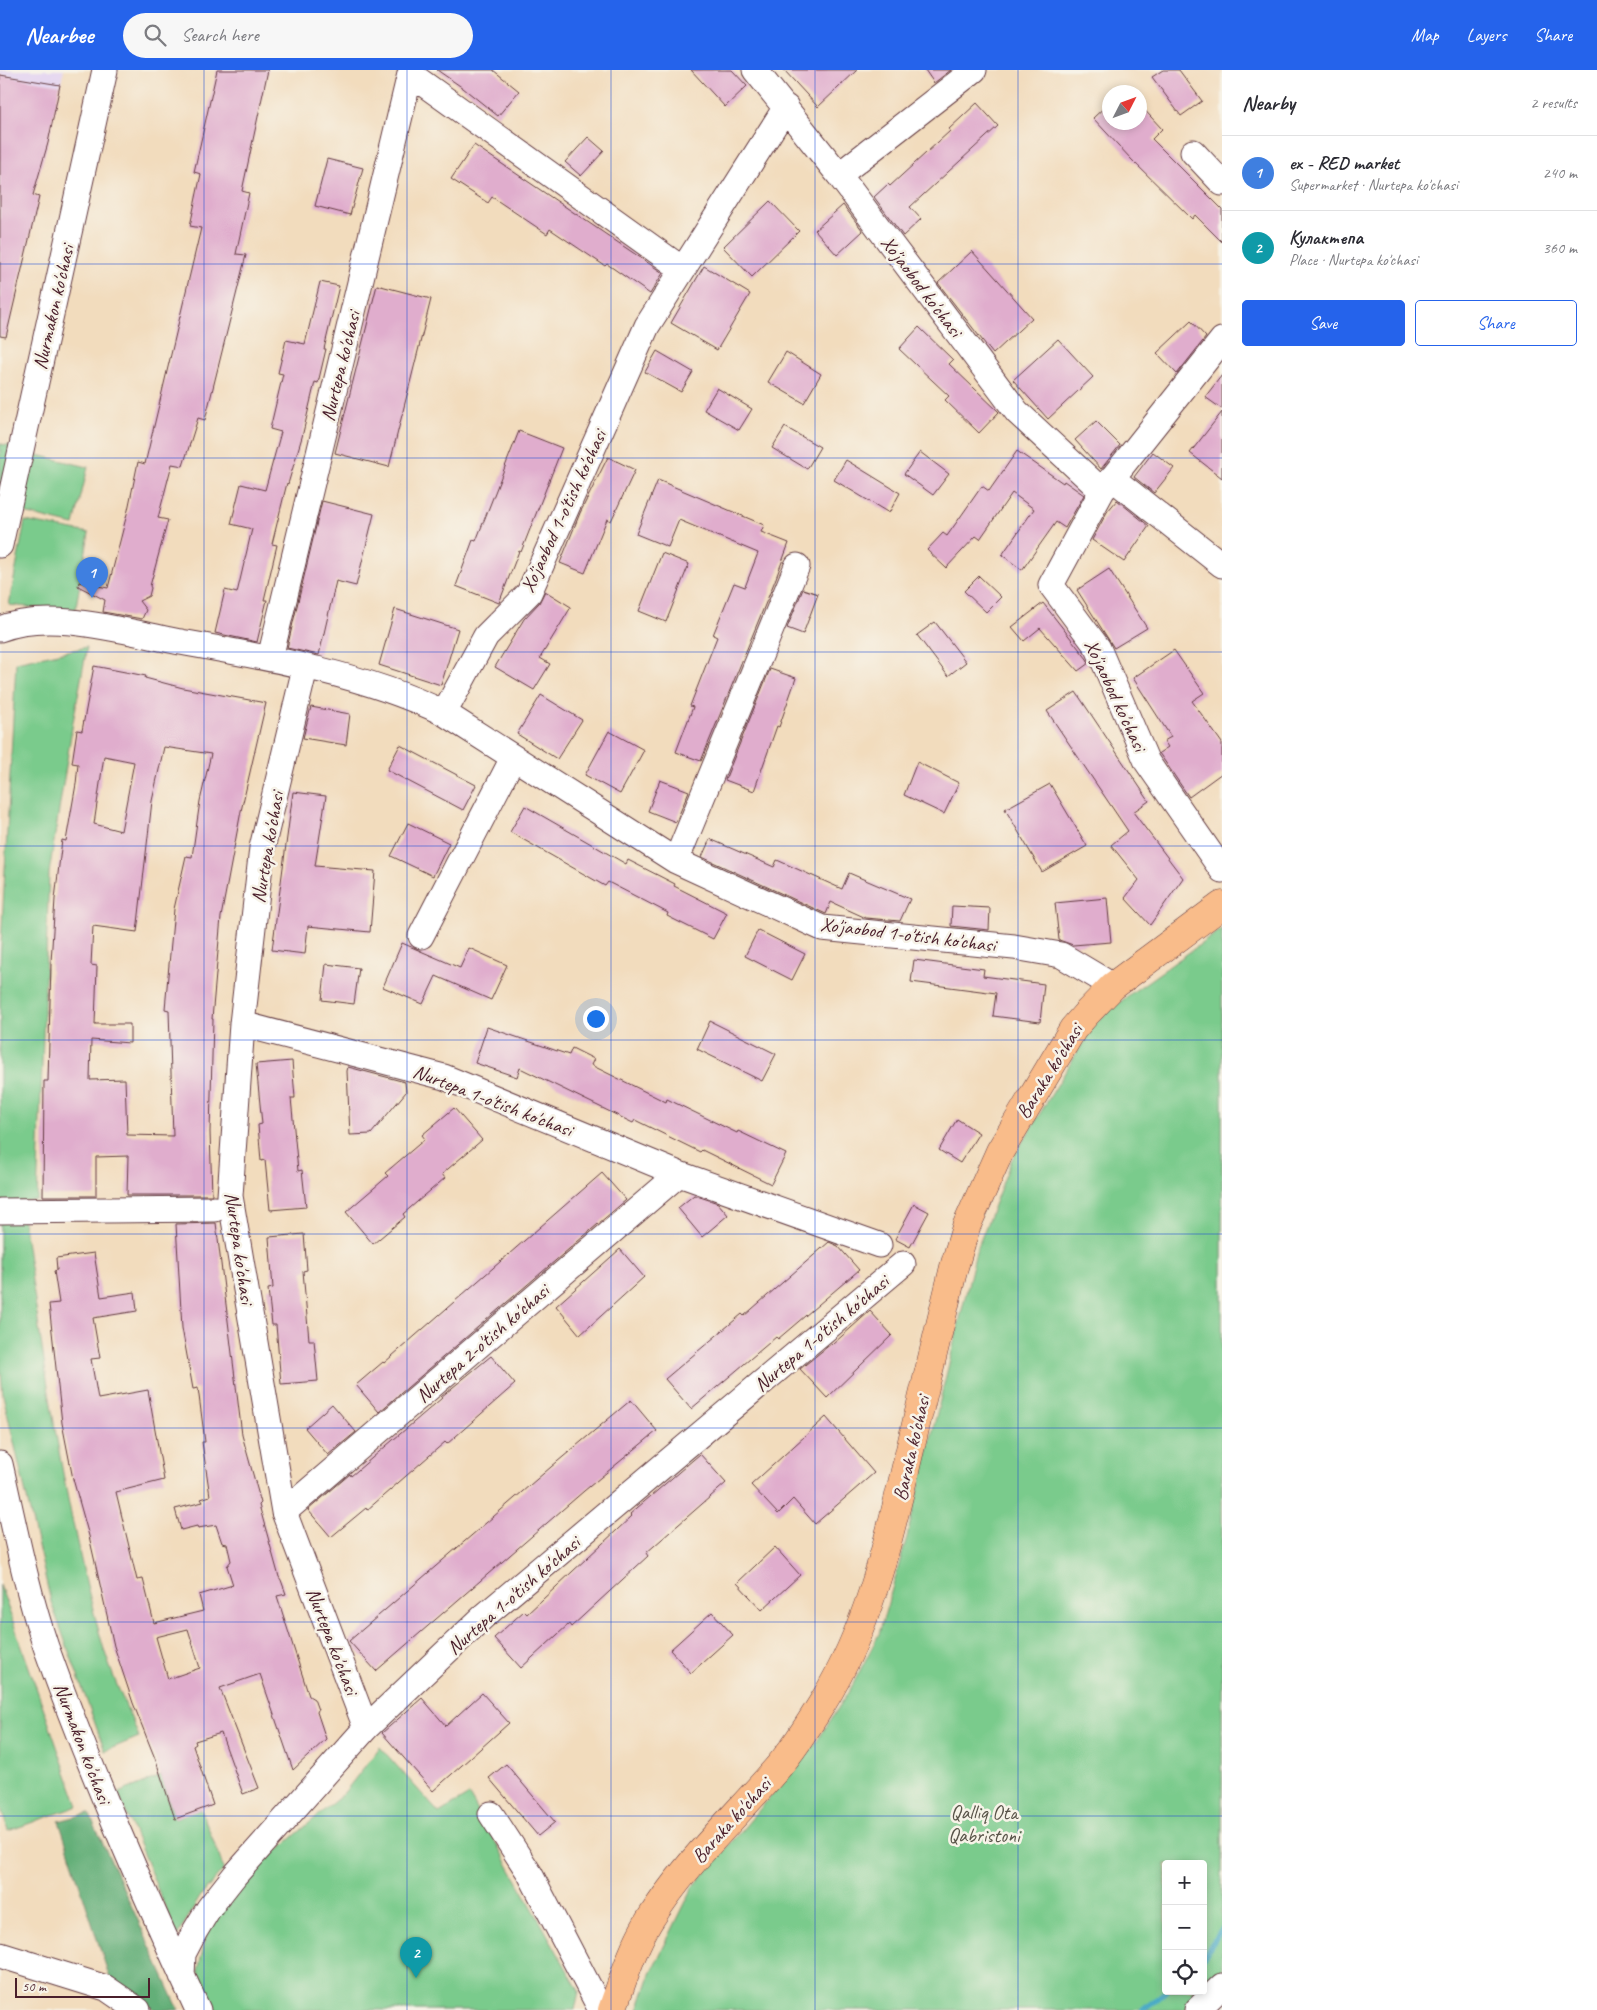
<!DOCTYPE html>
<meta charset="utf-8">
<style>
:root{--surface:#fff;--page:#f7f7f7;--text:#2b2b33;--muted:#7c7c81;--line:#e1e1e2;--accent:#2563eb}
body{margin:0;font-family:Caveat,sans-serif;background:var(--page);color:var(--text)}
.controls{position:absolute;right:15px;bottom:15px;display:grid;overflow:hidden;border-radius:5px;box-shadow:0 2px 8px #0003}
.controls button{width:45px;height:45px;display:grid;place-items:center;padding:0;border:0;border-bottom:1px solid var(--line);background:var(--surface);color:var(--text);font:25px sans-serif}
.compass{position:absolute;left:1102px;top:15px;width:45px;height:45px;border-radius:50%;background:var(--surface);box-shadow:0 2px 8px #0003;rotate:48deg}
.scale{position:absolute;left:15px;bottom:12px;width:135px;box-sizing:border-box;padding-left:5px;border:2px solid #4a1f2b;border-top:0;font-size:14px;line-height:18px;white-space:nowrap;color:#4a1f2b;-webkit-text-stroke:4px #f7f3e8;paint-order:stroke}
.you{position:absolute;left:595px;top:948px;width:18px;height:18px;margin:-12px;border:4px solid #fff;border-radius:50%;background:#1a73e8;box-shadow:0 0 0 8px #1a73e833}
.badge{display:grid;place-items:center;width:32px;height:32px;border-radius:50%;background:var(--accent);color:#fff;font-size:16px;font-weight:700}
.pin{position:absolute;translate:-50% -41px;filter:drop-shadow(0 1px 2px #0008)}
.pin::after{content:'';position:absolute;top:26px;width:18px;height:15px;background:inherit;clip-path:polygon(0 0,100% 0,50% 100%)}
.list{margin:0;padding:0;list-style:none}
h2{display:flex;justify-content:space-between;align-items:center;height:65px;margin:0;padding:0 20px;font-size:21px}
h2 small{font-size:16px;font-weight:400;color:var(--muted)}
.list li{display:grid;grid-template-columns:32px 1fr auto;gap:15px;align-items:center;box-sizing:border-box;height:75px;padding:0 20px;border-top:1px solid var(--line)}
.list b{display:block;font-size:19px;white-space:nowrap}
.list p{margin:0;font-size:16px;white-space:nowrap;color:var(--muted)}
.list em{font-size:16px;font-style:normal;color:var(--muted)}
.actions{display:flex;gap:10px;padding:15px 20px}
.actions a{flex:1;padding:11px 0;border:1px solid var(--accent);border-radius:5px;text-align:center;font-size:18px;color:var(--accent)}
.actions .main{background:var(--accent);color:#fff}
.icon{flex:none;width:28px;height:28px;fill:none;stroke:currentColor;stroke-width:2;stroke-linecap:round;stroke-linejoin:round}
.map{position:relative;flex:none;width:1222px;height:1940px;overflow:hidden}
header{display:flex;align-items:center;gap:30px;box-sizing:border-box;height:70px;padding:0 25px;background:var(--accent);color:#fff}
header strong{font-size:24px}
nav{display:flex;gap:28px;margin-inline-start:auto;font-size:18px}
.search{width:350px;height:45px;background:var(--page);display:flex;align-items:center;gap:12px;box-sizing:border-box;padding:0 18px;border-radius:28px;color:var(--muted);font-size:19px}
main{display:flex}
aside{flex:1;background:var(--surface)}
.map>svg:first-child{display:block}
.built{fill:#e3d3f2}
.green{fill:#7acb8c;stroke:#62755c;fill-rule:evenodd}
.forest{fill:#63af78;stroke:#566752}
.lines{fill:none;stroke-linecap:round;stroke-linejoin:round}
.stream{stroke:#46a9c6;stroke-width:5.5}
.building{fill:#e0adcd;fill-rule:evenodd}
.minor-casing{stroke:#633b41;stroke-width:27}
.major-casing{stroke:#633b41;stroke-width:29}
.minor{stroke:#fff;stroke-width:25}
.major{stroke:#f9bc8a;stroke-width:28}
.grid{fill:none;stroke:#1d4ed8;stroke-width:1;stroke-opacity:0.55}
.labels{text-anchor:middle;stroke-width:5;stroke-linejoin:round;paint-order:stroke}
.street-label{font-size:20px;fill:#4a1f2b;stroke:#f7f3e8}
.park-label{font-size:20px;fill:#585348;stroke:#f7f3e8}
</style>
<header>
<strong>Nearbee</strong>
<div class="search"><svg class="icon" aria-label="search" viewBox="0 0 24 24"><circle cx="10" cy="10" r="6"/><path d="M15 15l6 6"/></svg>Search here</div>
<nav><a>Map</a><a>Layers</a><a>Share</a></nav>
</header>
<main>
<div class="map">
<svg width="1222" height="1940" viewBox="0 0 1222 1940">
<rect width="100%" height="100%" fill="#f7f3e8"/>
<filter id="ink" filterUnits="userSpaceOnUse"><feTurbulence type="fractalNoise" baseFrequency=".02" numOctaves="2"/><feDisplacementMap in="SourceGraphic" scale="10" xChannelSelector="R" yChannelSelector="G"/><feConvolveMatrix kernelMatrix="1 2 1 2 8 2 1 2 1" color-interpolation-filters="sRGB"/></filter>
<filter id="wash" filterUnits="userSpaceOnUse"><feTurbulence type="fractalNoise" baseFrequency=".0096" numOctaves="4" result="noise"/><feDisplacementMap in="SourceGraphic" scale="20" xChannelSelector="R" yChannelSelector="G"/><feGaussianBlur stdDeviation="1.12" result="paint"/><feColorMatrix in="noise" values="0 0 0 0 0 0 0 0 0 0 0 0 0 0 0 0 0 1.4 0 .05"/><feComposite in="paint" operator="in"/></filter>
<g filter="url(#wash)">
<rect width="100%" height="100%" fill="#f2dcbd"/>
<path class="built" d="M 0,0 L 64,0 L 60,15 L 0,5 Z"/>
<path class="green" d="M 0,374 L 15,376 L 0,441 Z
M 29,383 L 88,397 L 74,455 L 16,441 Z
M 25,451 L 89,463 L 75,542 L 9,535 Z
M 87,577 L 73,652 L 49,803 L 37,1130 L 0,1132 L 0,894 L 16,592 Z
M 1222,859 L 1222,1901 L 1193,1934 L 1184,1940 L 638,1940 L 650,1905 L 693,1817 L 814,1676 L 851,1618 L 879,1564 L 907,1467 L 976,1182 L 1011,1091 L 1095,953 L 1130,924 ZM 1166,1794 L 1203,1794 L 1203,1921 L 1166,1921 Z
M 23,1149 C 44,1292 63,1436 103,1576 C 112,1607 127,1637 139,1667 L 105,1681 L 51,1532 L 3,1325 L 0,1293 L 0,1150 Z
M 0,1515 L 78,1736 L 8,1761 L 0,1735 Z
M 380,1677 L 439,1743 L 469,1725 L 579,1921 L 575,1940 L 213,1940 L 198,1901 L 211,1845 L 249,1805 L 343,1724 Z
M 161,1706 L 175,1749 L 201,1739 L 224,1799 L 200,1827 L 177,1866 L 118,1723 Z"/>
<path class="forest" d="M 89,1743 L 179,1940 L 155,1940 L 110,1909 L 59,1751 Z"/>
<g class="lines">
<path class="stream" d="M 1203,1888 L 1222,1858
M 1143,1940 L 1166,1921"/>
</g>
<g id="blocks">
<path class="building" d="M 217,0 L 268,0 L 242,121 L 249,123 L 236,184 L 246,185 L 205,350 L 198,348 L 183,396 L 172,394 L 158,448 L 168,450 L 150,516 L 151,518 L 149,526 L 139,531 L 146,540 L 142,549 L 103,542 L 105,530 L 78,516 L 79,512 L 108,518 L 128,440 L 138,392 L 145,394 L 201,158 L 190,156 L 201,104 L 194,102 Z
M 437,0 L 493,0 L 519,21 L 498,46 L 463,18 Z
M 691,0 L 732,0 L 747,16 L 725,37 Z
M 784,0 L 857,0 L 818,37 Z
M 925,0 L 951,0 L 934,13 Z
M 1163,0 L 1179,0 L 1202,31 L 1181,46 L 1152,7 Z
M 0,5 L 60,15 L 48,73 L 33,125 L 39,127 L 6,267 L 0,266 Z
M 1110,32 L 1110,52 L 1140,52 L 1140,35 L 1162,59 L 1152,69 L 1222,139 L 1222,172 L 1195,145 L 1192,149 L 1131,89 L 1093,48 Z
M 977,33 L 998,56 L 910,137 L 921,149 L 903,166 L 874,127 L 888,114 L 890,116 L 950,61 L 949,59 Z
M 588,67 L 604,81 L 581,106 L 565,92 Z
M 474,75 L 663,203 L 650,224 L 607,194 L 605,196 L 550,159 L 547,164 L 492,127 L 488,133 L 451,109 Z
M 327,89 L 363,98 L 350,145 L 315,136 Z
M 770,131 L 799,161 L 752,207 L 723,177 Z
M 843,135 L 863,161 L 837,185 L 815,160 Z
M 972,181 L 1032,248 L 993,284 L 938,213 Z
M 704,196 L 750,224 L 717,280 L 671,253 Z
M 320,212 L 339,216 L 324,279 L 326,279 L 318,313 L 315,312 L 302,367 L 288,414 L 287,413 L 272,474 L 277,475 L 264,530 L 267,530 L 257,572 L 215,563 L 225,520 L 237,523 L 252,459 L 231,454 L 241,414 L 265,420 L 281,362 L 270,359 L 283,304 L 278,303 L 286,270 L 305,274 Z
M 377,215 L 431,229 L 389,397 L 335,383 Z
M 1191,251 L 1206,267 L 1177,304 L 1157,283 Z
M 919,257 L 953,290 L 949,294 L 999,342 L 979,363 L 945,330 L 949,326 L 899,279 Z
M 1058,269 L 1093,307 L 1048,349 L 1013,310 Z
M 657,281 L 693,302 L 681,322 L 645,302 Z
M 786,282 L 821,304 L 804,333 L 768,312 Z
M 1222,305 L 1222,339 L 1205,327 Z
M 717,318 L 752,339 L 739,360 L 704,340 Z
M 1222,342 L 1222,408 L 1190,383 Z
M 1096,351 L 1120,375 L 1101,399 L 1075,370 Z
M 785,357 L 820,377 L 807,399 L 772,378 Z
M 519,361 L 562,378 L 521,482 L 519,481 L 499,533 L 456,516 L 473,470 L 476,471 Z
M 1017,381 L 1063,413 L 1064,411 L 1084,425 L 1065,458 L 1056,452 L 1022,500 L 1002,485 L 1034,439 L 1012,423 L 980,469 L 976,466 L 946,498 L 927,480 L 943,463 L 947,466 L 982,416 L 989,421 Z
M 920,382 L 949,404 L 933,425 L 904,404 Z
M 1153,382 L 1174,398 L 1154,423 L 1134,407 Z
M 608,387 L 635,400 L 611,451 L 607,449 L 585,503 L 560,493 L 580,443 Z
M 846,390 L 900,423 L 889,443 L 834,410 Z
M 658,410 L 764,455 L 761,462 L 789,473 L 776,508 L 701,691 L 676,682 L 693,637 L 690,636 L 717,567 L 713,565 L 734,513 L 745,517 L 758,483 L 679,450 L 668,477 L 636,464 Z
M 1117,430 L 1149,456 L 1124,492 L 1092,470 L 1107,442 Z
M 322,431 L 374,444 L 356,516 L 336,511 L 319,585 L 287,578 Z
M 662,483 L 689,494 L 666,552 L 639,541 Z
M 1109,499 L 1147,558 L 1114,578 L 1077,520 Z
M 979,506 L 1001,527 L 986,542 L 964,521 Z
M 803,519 L 818,524 L 803,564 L 787,558 Z
M 545,521 L 571,537 L 540,588 L 550,594 L 534,620 L 495,597 L 524,549 L 539,533 Z
M 1043,533 L 1087,589 L 1089,593 L 1078,601 L 1040,558 L 1024,571 L 1012,557 Z
M 395,539 L 458,559 L 441,615 L 379,595 Z
M 935,552 L 966,592 L 948,606 L 917,565 Z
M 1174,580 L 1204,623 L 1192,631 L 1222,673 L 1222,703 L 1189,727 L 1159,683 L 1168,677 L 1164,671 L 1171,667 L 1133,608 Z
M 94,596 L 146,606 L 145,608 L 183,618 L 266,633 L 241,741 L 221,847 L 212,949 L 213,949 L 210,1062 L 212,1125 L 127,1125 L 128,1086 L 96,1087 L 96,1126 L 43,1126 L 44,1011 L 48,1011 L 51,892 L 55,829 L 62,770 L 66,771 L 76,714 L 78,694 L 72,693 L 77,660 L 82,661 ZM 164,677 L 211,684 L 200,731 L 192,787 L 186,786 L 174,839 L 165,939 L 169,940 L 173,1066 L 127,1065 L 125,1009 L 90,1010 L 91,970 L 130,973 L 130,954 L 95,954 L 97,896 L 91,895 L 93,856 L 137,862 L 152,731 ZM 104,686 L 134,692 L 121,761 L 94,754 Z
M 770,599 L 796,608 L 779,657 L 777,656 L 754,721 L 725,710 Z
M 1076,622 L 1149,731 L 1133,742 L 1183,808 L 1150,855 L 1125,828 L 1139,810 L 1111,775 L 1128,761 L 1047,641 Z
M 541,625 L 582,650 L 557,689 L 517,664 Z
M 311,637 L 350,644 L 346,675 L 303,668 Z
M 609,661 L 644,680 L 620,724 L 585,705 Z
M 400,675 L 476,715 L 463,740 L 387,700 Z
M 917,692 L 959,713 L 944,744 L 904,725 Z
M 660,710 L 689,721 L 676,752 L 648,741 Z
M 1050,714 L 1087,776 L 1042,802 L 1005,739 Z
M 293,722 L 326,726 L 315,796 L 375,801 L 370,862 L 308,856 L 305,884 L 272,880 Z
M 525,736 L 626,794 L 628,790 L 675,814 L 674,816 L 727,843 L 713,869 L 667,846 L 668,843 L 608,812 L 605,816 L 510,762 Z
M 408,753 L 449,773 L 433,806 L 391,786 Z
M 710,769 L 774,797 L 777,790 L 842,819 L 849,803 L 910,829 L 900,851 L 866,848 L 831,832 L 826,844 L 702,787 Z
M 1107,828 L 1111,872 L 1073,875 L 1059,870 L 1055,833 Z
M 952,836 L 990,838 L 989,860 L 951,856 Z
M 758,860 L 805,884 L 792,910 L 745,886 Z
M 402,873 L 460,898 L 469,878 L 507,895 L 491,930 L 436,906 L 423,934 L 383,917 Z
M 914,890 L 984,899 L 983,906 L 1044,914 L 1040,952 L 993,946 L 996,923 L 911,912 Z
M 326,894 L 359,898 L 354,934 L 322,930 Z
M 710,951 L 776,984 L 762,1011 L 697,979 Z
M 487,957 L 569,985 L 572,978 L 594,989 L 591,995 L 666,1032 L 667,1029 L 737,1063 L 738,1061 L 786,1084 L 771,1114 L 702,1080 L 700,1082 L 635,1050 L 633,1053 L 520,998 L 517,1007 L 475,993 Z
M 292,991 L 295,1028 L 291,1028 L 298,1101 L 302,1100 L 306,1137 L 270,1140 L 265,1090 L 261,1091 L 258,1055 L 262,1054 L 256,994 Z
M 348,997 L 405,1012 L 406,1022 L 371,1064 L 350,1065 L 347,1001 Z
M 454,1038 L 482,1070 L 442,1104 L 445,1108 L 403,1144 L 405,1147 L 373,1174 L 346,1142 L 388,1106 L 385,1103 L 425,1069 L 422,1065 Z
M 957,1049 L 979,1063 L 960,1093 L 939,1080 Z
M 602,1103 L 626,1130 L 379,1342 L 356,1315 L 383,1292 L 384,1293 Z
M 694,1125 L 718,1133 L 728,1145 L 702,1167 L 678,1138 Z
M 914,1134 L 929,1142 L 910,1177 L 895,1169 Z
M 216,1153 L 242,1365 L 261,1433 L 259,1435 L 279,1507 L 281,1510 L 286,1524 L 277,1526 L 309,1626 L 314,1629 L 318,1640 L 317,1642 L 326,1669 L 293,1700 L 260,1604 L 220,1618 L 259,1718 L 243,1724 L 221,1663 L 195,1671 L 196,1674 L 193,1676 L 213,1735 L 175,1749 L 156,1691 L 133,1633 L 114,1576 L 89,1466 L 73,1409 L 62,1353 L 49,1234 L 59,1233 L 54,1201 L 57,1200 L 56,1188 L 94,1183 L 101,1227 L 135,1222 L 137,1241 L 93,1248 L 100,1288 L 91,1289 L 98,1329 L 148,1320 L 164,1410 L 116,1422 L 137,1510 L 143,1509 L 154,1553 L 203,1541 L 199,1525 L 233,1515 L 227,1496 L 231,1491 L 227,1474 L 222,1473 L 216,1455 L 198,1458 L 197,1456 L 181,1460 L 175,1439 L 203,1432 L 201,1429 L 210,1426 L 202,1372 L 205,1372 L 198,1318 L 193,1319 L 182,1258 L 176,1154 ZM 188,1559 L 200,1598 L 168,1609 L 156,1567 Z
M 304,1164 L 307,1200 L 303,1201 L 309,1270 L 314,1270 L 318,1311 L 281,1314 L 276,1255 L 272,1255 L 268,1219 L 273,1218 L 269,1167 Z
M 829,1172 L 838,1176 L 859,1200 L 778,1269 L 776,1267 L 691,1339 L 665,1309 L 742,1244 L 744,1246 Z
M 620,1179 L 644,1207 L 580,1265 L 556,1236 Z
M 870,1241 L 892,1265 L 827,1328 L 800,1299 L 832,1273 L 833,1274 Z
M 491,1286 L 515,1314 L 447,1374 L 445,1372 L 367,1440 L 366,1438 L 331,1467 L 308,1440 L 350,1404 L 351,1406 L 442,1328 L 441,1327 Z
M 631,1330 L 657,1361 L 584,1421 L 376,1601 L 349,1571 L 551,1397 Z
M 332,1334 L 356,1362 L 328,1385 L 305,1358 Z
M 826,1347 L 874,1403 L 815,1454 L 793,1429 L 778,1444 L 751,1415 Z
M 700,1384 L 726,1413 L 646,1483 L 648,1486 L 571,1557 L 569,1554 L 521,1598 L 494,1568 L 524,1541 L 527,1544 L 632,1446 L 630,1444 Z
M 775,1477 L 800,1505 L 762,1540 L 737,1513 Z
M 712,1542 L 733,1565 L 691,1603 L 670,1580 Z
M 482,1623 L 509,1653 L 433,1721 L 382,1663 L 422,1628 L 446,1656 Z
M 506,1694 L 555,1752 L 538,1766 L 489,1708 Z"/>
</g>
</g>
<g filter="url(#ink)">
<use href="#blocks" fill-opacity="0" stroke="#633b41" stroke-width="1"/>
<g class="lines">
<defs>
<path id="minor" d="M 755,0 L 839,105 L 1017,342 L 1102,421
M 1193,82 L 1222,113
M 839,105 L 974,0
M 1222,270 L 1102,421 L 1051,515 L 1098,578 L 1147,692 L 1222,800
M 1112,408 L 1222,495
M 0,475 L 105,0
M 0,559 C 49,539 123,561 175,571 C 265,587 362,603 444,643 L 676,791 L 822,858 L 1014,877 L 1061,885 L 1113,916
M 270,588 L 410,4 L 682,199
M 305,598 L 262,778 L 242,954 L 230,1126 L 284,1442 L 366,1658
M 444,643 L 486,566 L 529,523 L 647,256 L 786,37
M 676,791 L 797,496
M 421,866 L 513,688
M 242,954 L 444,1007 L 679,1104 L 879,1175
M 0,1141 L 215,1139
M 0,1394 C 14,1455 26,1518 46,1577 C 90,1701 143,1821 198,1940
M 284,1442 L 679,1104
M 491,1744 L 530,1804 L 601,1940
M 0,1885 L 106,1918 L 138,1940
M 182,1906 L 183,1884 L 195,1861 L 209,1838 L 235,1805 L 366,1658 L 483,1547 L 903,1194
M 1197,1940 L 1222,1916"/>
<path id="major" d="M 612,1940 C 623,1910 632,1879 649,1851 C 683,1796 730,1752 772,1704 C 792,1682 808,1656 823,1632 C 869,1557 888,1473 908,1388 C 923,1324 939,1260 954,1197 L 966,1157 L 1000,1081 L 1073,959 L 1086,944 L 1113,916 L 1222,835"/>
</defs>
<use href="#minor" class="minor-casing"/>
<use href="#major" class="major-casing"/>
<use href="#minor" class="minor"/>
<use href="#major" class="major"/>
</g>
</g>
<path class="grid" d="M 204,0 L 204,1940M 407,0 L 407,1940M 611,0 L 611,1940M 815,0 L 815,1940M 1018,0 L 1018,1940M 0,194 L 1222,194M 0,388 L 1222,388M 0,582 L 1222,582M 0,776 L 1222,776M 0,970 L 1222,970M 0,1164 L 1222,1164M 0,1358 L 1222,1358M 0,1552 L 1222,1552M 0,1746 L 1222,1746"/>
<g class="labels">
<g class="street-label">
<text transform="translate(922 216) rotate(53)" y="7">Xo'jaobod ko'chasi</text>
<text transform="translate(53 237) rotate(-77)" y="7">Nurmakon ko'chasi</text>
<text transform="translate(340 296) rotate(-76)" y="7">Nurtepa ko'chasi</text>
<text transform="translate(563 441) rotate(-65)" y="7">Xo'jaobod 1-o'tish ko'chasi</text>
<text transform="translate(1116 625) rotate(65)" y="7">Xo'jaobod ko'chasi</text>
<text transform="translate(267 777) rotate(-80)" y="7">Nurtepa ko'chasi</text>
<text transform="translate(908 864) rotate(7)" y="7">Xo'jaobod 1-o'tish ko'chasi</text>
<text transform="translate(1049 1001) rotate(-58)" y="7">Baraka ko'chasi</text>
<text transform="translate(493 1030) rotate(21)" y="7">Nurtepa 1-o'tish ko'chasi</text>
<text transform="translate(240 1178) rotate(82)" y="7">Nurtepa ko'chasi</text>
<text transform="translate(821 1263) rotate(-40)" y="7">Nurtepa 1-o'tish ko'chasi</text>
<text transform="translate(482 1273) rotate(-41)" y="7">Nurtepa 2-o'tish ko'chasi</text>
<text transform="translate(911 1378) rotate(-77)" y="7">Baraka ko'chasi</text>
<text transform="translate(513 1525) rotate(-41)" y="7">Nurtepa 1-o'tish ko'chasi</text>
<text transform="translate(333 1571) rotate(69)" y="7">Nurtepa ko'chasi</text>
<text transform="translate(83 1673) rotate(69)" y="7">Nurmakon ko'chasi</text>
<text transform="translate(731 1750) rotate(-48)" y="7">Baraka ko'chasi</text>
</g>
<g class="park-label">
<text x="984" y="1749">Qalliq Ota<tspan x="984" dy="23">Qabristoni</tspan></text>
</g>
</g>
</svg>
<div class="controls">
<button>+</button>
<button>−</button>
<button><svg class="icon" aria-label="locate" viewBox="0 0 24 24"><circle cx="12" cy="12" r="6"/><path d="M12 2v4M12 18v4M2 12h4M18 12h4"/></svg></button>
</div>
<svg class="compass" viewBox="-18 -18 36 36"><path d="M0-13l5 13h-10z" fill="#e53935"/><path d="M0 13l5-13h-10z" fill="#7c7c81"/></svg>
<div class="scale">50 m</div>
<div class="you"></div>
<div class="pin badge" style="left:92px;top:528px;background:#3f7fe0">1</div>
<div class="pin badge" style="left:416px;top:1908px;background:#0f9aa8">2</div>
</div>
<aside>
<h2>Nearby<small>2 results</small></h2>
<ul class="list">
<li><span class="badge" style="background:#3f7fe0">1</span><div><b>ex - RED market</b><p>Supermarket · Nurtepa ko'chasi</p></div><em>240 m</em></li>
<li><span class="badge" style="background:#0f9aa8">2</span><div><b>Кулактепа</b><p>Place · Nurtepa ko'chasi</p></div><em>360 m</em></li>
</ul>
<div class="actions"><a class="main">Save</a><a>Share</a></div>
</aside>
</main>
